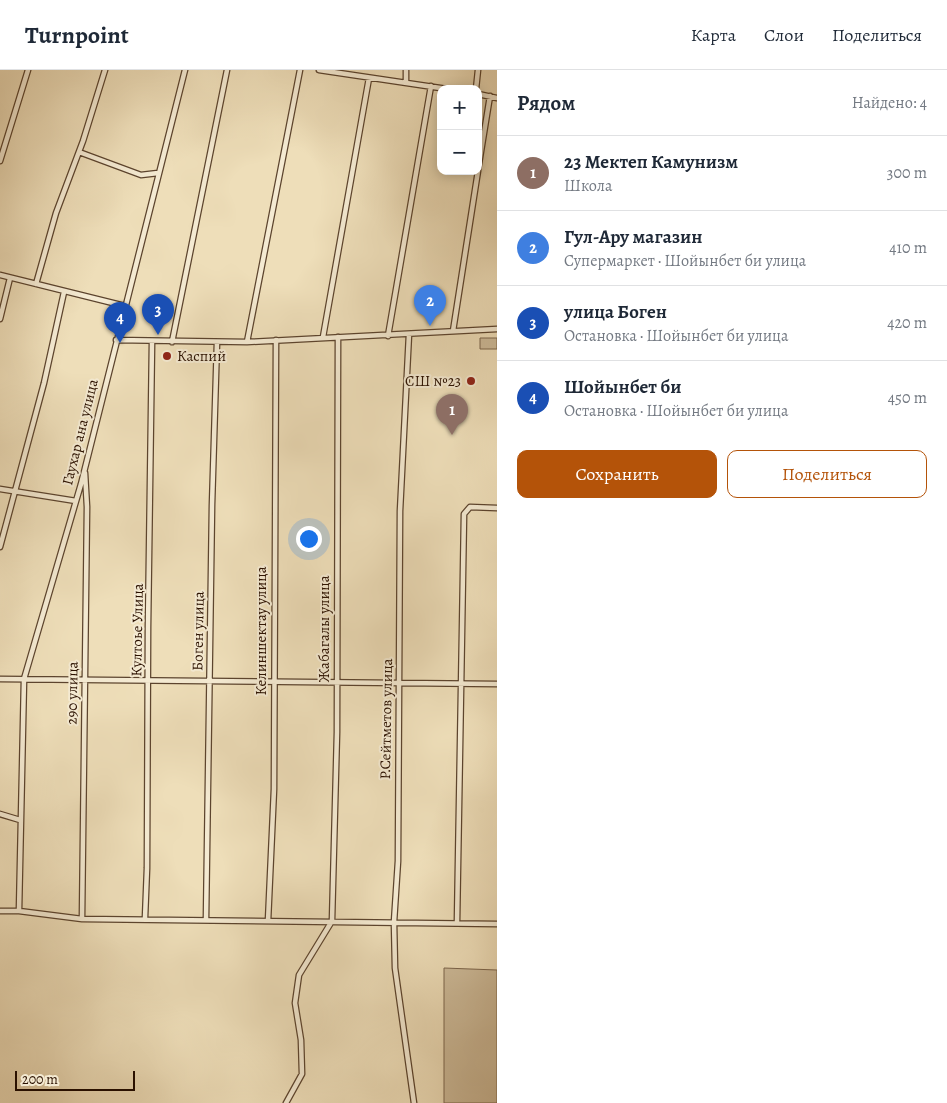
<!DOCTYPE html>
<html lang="ru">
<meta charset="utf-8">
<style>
:root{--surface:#fff;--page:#f6f6f7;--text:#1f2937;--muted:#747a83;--line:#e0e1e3;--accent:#b45309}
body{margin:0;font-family:Alegreya,serif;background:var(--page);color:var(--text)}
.controls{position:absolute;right:15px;top:15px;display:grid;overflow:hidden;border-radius:10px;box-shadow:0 2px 12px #0003}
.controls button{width:45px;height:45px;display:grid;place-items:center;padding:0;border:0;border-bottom:1px solid var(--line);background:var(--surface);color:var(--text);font:25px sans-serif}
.scale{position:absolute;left:15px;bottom:12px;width:120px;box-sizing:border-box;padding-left:5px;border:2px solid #2b1100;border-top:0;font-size:14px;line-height:18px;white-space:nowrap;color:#2b1100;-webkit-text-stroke:4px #f4ead2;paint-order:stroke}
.you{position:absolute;left:308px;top:468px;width:18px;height:18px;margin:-12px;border:4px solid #fff;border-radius:50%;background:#1a73e8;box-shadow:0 0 0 8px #1a73e833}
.badge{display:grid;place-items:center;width:32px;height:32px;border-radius:50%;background:var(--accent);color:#fff;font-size:16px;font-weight:700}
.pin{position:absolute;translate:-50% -41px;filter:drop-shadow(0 1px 2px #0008)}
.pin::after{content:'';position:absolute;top:26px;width:18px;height:15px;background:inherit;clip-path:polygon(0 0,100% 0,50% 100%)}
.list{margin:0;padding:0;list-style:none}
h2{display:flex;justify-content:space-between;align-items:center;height:65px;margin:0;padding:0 20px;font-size:21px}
h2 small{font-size:16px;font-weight:400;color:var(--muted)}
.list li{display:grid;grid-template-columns:32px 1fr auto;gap:15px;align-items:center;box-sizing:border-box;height:75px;padding:0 20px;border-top:1px solid var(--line)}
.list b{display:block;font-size:19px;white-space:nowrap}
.list p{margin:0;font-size:16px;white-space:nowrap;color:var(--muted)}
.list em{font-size:16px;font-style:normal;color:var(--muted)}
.actions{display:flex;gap:10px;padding:15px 20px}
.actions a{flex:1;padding:11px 0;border:1px solid var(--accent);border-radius:10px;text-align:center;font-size:18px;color:var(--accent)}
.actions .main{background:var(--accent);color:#fff}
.map{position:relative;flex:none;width:497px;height:1033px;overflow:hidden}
header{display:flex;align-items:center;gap:30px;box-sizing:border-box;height:70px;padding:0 25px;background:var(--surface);border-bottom:1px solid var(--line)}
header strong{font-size:24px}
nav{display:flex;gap:28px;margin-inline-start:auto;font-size:18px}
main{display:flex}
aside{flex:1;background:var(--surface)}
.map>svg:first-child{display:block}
.green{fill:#cdbb9a;stroke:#7c664d}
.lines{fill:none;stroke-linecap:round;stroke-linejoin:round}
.minor-casing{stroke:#5c442e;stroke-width:7}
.minor{stroke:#f4ead2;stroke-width:4.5}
.poi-dot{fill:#8f2418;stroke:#f4ead2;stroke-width:2}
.labels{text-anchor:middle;stroke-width:4;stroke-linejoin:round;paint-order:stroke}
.poi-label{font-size:15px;fill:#2b1100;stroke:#f4ead2;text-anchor:start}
.street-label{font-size:15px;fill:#2b1100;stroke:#f4ead2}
</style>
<header>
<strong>Turnpoint</strong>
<nav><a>Карта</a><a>Слои</a><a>Поделиться</a></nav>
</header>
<main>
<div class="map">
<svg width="497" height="1033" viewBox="0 0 497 1033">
<rect width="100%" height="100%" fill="#eedeb9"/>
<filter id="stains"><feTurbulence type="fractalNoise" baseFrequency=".004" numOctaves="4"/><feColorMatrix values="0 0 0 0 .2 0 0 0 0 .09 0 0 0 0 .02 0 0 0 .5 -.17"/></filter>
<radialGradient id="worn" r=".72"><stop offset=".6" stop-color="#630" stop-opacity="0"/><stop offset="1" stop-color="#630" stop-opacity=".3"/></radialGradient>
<path class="green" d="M 480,268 L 497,268 L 497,279 L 480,279 Z
M 444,898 L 497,900 L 497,1033 L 444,1033 Z"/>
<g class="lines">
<defs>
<path id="minor" d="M 185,0 L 81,414 L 24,609 L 19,841 L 82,849 L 497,854
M 319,0 L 447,19
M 406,12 L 406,0
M 476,19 L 478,0
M 478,24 L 497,28
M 79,82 L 141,105 L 158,103
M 0,91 L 28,0
M 478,100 L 490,26
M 0,205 L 125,236
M 36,214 L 56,143 L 83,71 L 105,0
M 0,249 L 10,208
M 453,261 L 478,101
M 409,264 L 400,441 L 398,791 L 394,852 L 395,898 L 414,1033
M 388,266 L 431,16
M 323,267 L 369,8
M 116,270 L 247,272 L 497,259
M 172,272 L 227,0
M 247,272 L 300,0
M 0,419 L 76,431
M 0,477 L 44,313 L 64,222
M 0,609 L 497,614
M 0,744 L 20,750
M 0,841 L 19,841
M 145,848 L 147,798 L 148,557 L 152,272
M 82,849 L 87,437 L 85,403
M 206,850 L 212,435 L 217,272
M 268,851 L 274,719 L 276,270
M 457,853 L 464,444 L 470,437 L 497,438
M 286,1033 L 302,1004 L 301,970 L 295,933 L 299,905 L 332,851 L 337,662 L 338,267"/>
</defs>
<use href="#minor" class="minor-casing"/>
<use href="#minor" class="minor"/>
</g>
<g class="poi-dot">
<circle cx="167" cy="286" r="5"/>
<circle cx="471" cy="311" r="5"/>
</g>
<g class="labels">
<g class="poi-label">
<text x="177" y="291">Каспий</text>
<text x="461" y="316" text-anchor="end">СШ №23</text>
</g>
<g class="street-label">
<text transform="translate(80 362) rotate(-76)" y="5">Гаухар ана улица</text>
<text transform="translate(324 559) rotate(-90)" y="5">Жабагалы улица</text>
<text transform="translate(137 560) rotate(-89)" y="5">Култоье Улица</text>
<text transform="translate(198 561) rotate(-89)" y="5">Боген улица</text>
<text transform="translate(261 561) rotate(-90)" y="5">Келиншектау улица</text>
<text transform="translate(72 623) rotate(-89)" y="5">290 улица</text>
<text transform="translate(386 649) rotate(-89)" y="5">Р.Сейтметов улица</text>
</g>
</g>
<rect width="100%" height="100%" filter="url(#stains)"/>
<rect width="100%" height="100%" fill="url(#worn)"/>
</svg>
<div class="controls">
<button>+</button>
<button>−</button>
</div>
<div class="scale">200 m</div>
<div class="you"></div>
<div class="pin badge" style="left:452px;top:365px;background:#8d6e63">1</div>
<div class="pin badge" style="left:430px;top:256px;background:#3f7fe0">2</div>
<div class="pin badge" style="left:158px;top:265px;background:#1a4fb4">3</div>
<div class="pin badge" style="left:120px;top:273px;background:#1a4fb4">4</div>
</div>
<aside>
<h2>Рядом<small>Найдено: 4</small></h2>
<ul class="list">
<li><span class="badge" style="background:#8d6e63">1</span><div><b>23 Мектеп Камунизм</b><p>Школа</p></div><em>300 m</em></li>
<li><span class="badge" style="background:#3f7fe0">2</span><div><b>Гул-Ару магазин</b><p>Супермаркет · Шойынбет би улица</p></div><em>410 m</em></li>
<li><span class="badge" style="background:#1a4fb4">3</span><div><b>улица Боген</b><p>Остановка · Шойынбет би улица</p></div><em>420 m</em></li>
<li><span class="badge" style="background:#1a4fb4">4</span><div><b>Шойынбет би</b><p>Остановка · Шойынбет би улица</p></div><em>450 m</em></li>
</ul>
<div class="actions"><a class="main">Сохранить</a><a>Поделиться</a></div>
</aside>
</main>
